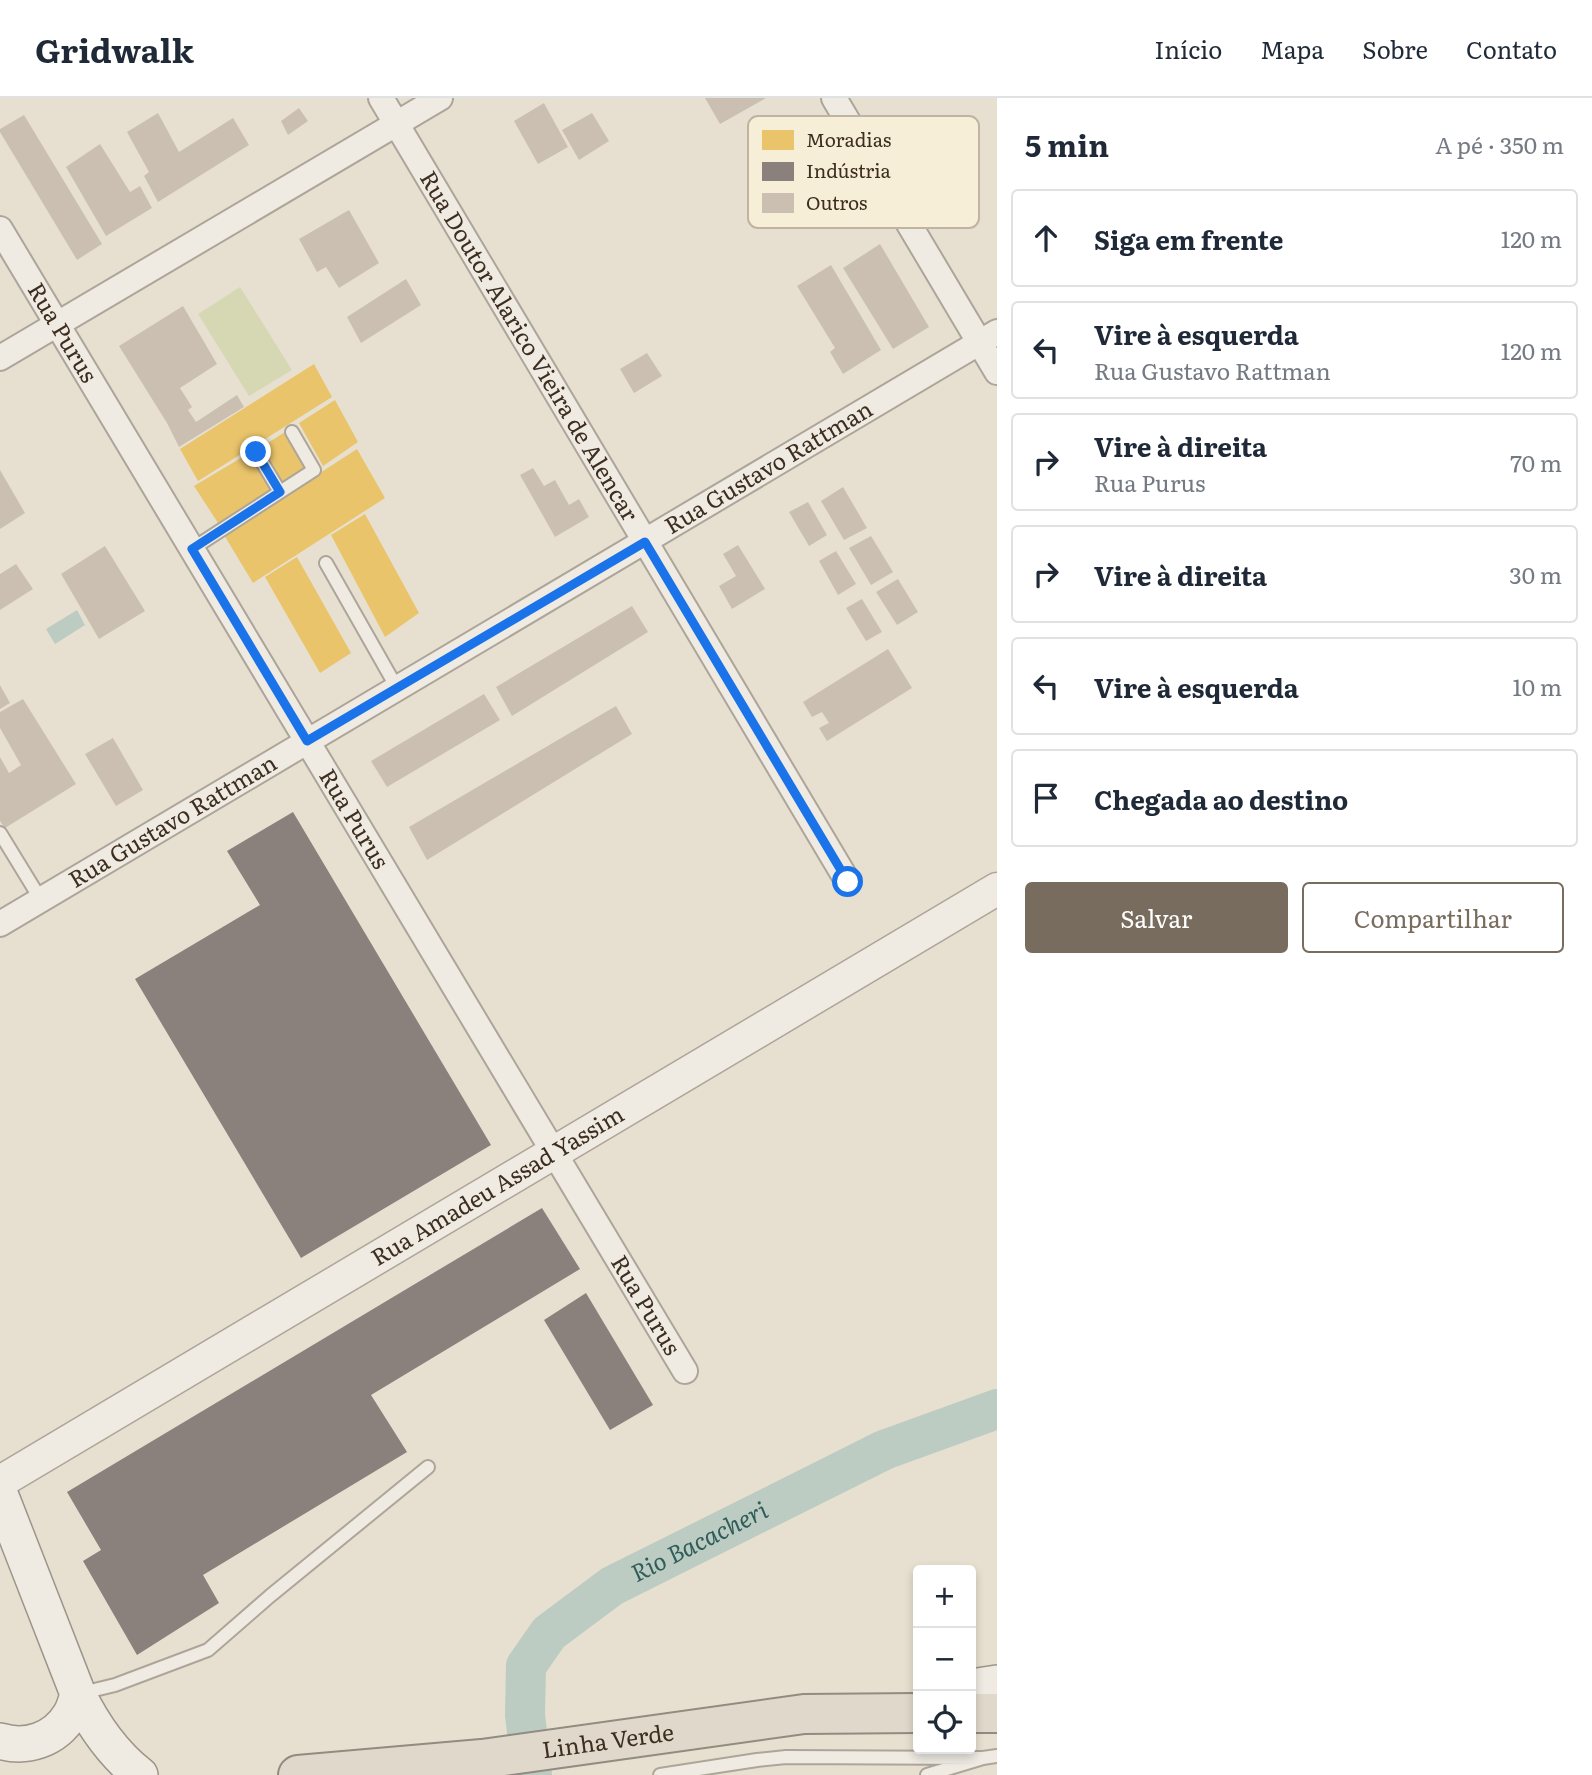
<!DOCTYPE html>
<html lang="pt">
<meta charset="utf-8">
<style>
:root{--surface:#fff;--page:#f2f2f3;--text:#1f2937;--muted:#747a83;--line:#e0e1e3;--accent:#786c5e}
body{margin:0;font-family:Literata,serif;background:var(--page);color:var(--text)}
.controls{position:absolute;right:21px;bottom:21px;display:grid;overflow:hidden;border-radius:7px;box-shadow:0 4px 10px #0003}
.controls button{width:63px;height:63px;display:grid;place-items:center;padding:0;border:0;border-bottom:2px solid var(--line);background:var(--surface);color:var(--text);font:35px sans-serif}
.stop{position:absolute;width:21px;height:21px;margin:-16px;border:5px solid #1a73e8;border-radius:50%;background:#fff}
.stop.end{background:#1a73e8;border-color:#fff;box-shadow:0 2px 7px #0008}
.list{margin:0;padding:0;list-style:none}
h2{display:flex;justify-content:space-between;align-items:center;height:91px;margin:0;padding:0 28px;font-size:30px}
h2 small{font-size:23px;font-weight:400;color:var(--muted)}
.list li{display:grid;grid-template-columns:46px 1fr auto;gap:21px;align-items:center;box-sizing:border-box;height:98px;margin:0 14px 14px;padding:0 14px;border:2px solid var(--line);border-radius:7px}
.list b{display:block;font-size:26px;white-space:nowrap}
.list p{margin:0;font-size:23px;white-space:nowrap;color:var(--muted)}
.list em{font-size:23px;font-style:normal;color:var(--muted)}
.actions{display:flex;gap:14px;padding:21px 28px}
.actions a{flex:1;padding:16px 0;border:2px solid var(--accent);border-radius:7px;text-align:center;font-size:24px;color:var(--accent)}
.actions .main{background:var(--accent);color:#fff}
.icon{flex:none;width:38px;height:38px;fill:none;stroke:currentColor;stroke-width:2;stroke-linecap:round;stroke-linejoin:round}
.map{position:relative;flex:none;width:997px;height:1677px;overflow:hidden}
header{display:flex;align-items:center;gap:42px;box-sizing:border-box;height:98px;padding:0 35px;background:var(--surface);border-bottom:2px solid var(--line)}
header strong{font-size:33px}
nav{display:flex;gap:38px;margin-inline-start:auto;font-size:24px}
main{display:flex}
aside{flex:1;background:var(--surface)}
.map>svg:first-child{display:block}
.green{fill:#d6d7b3}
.water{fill:#bcccc2}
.homes{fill:#e9c46a}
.industry{fill:#8a817c}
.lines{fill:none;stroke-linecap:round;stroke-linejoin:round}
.river{stroke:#bcccc2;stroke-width:40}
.building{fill:#cbbfb2}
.service-casing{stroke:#ada599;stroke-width:16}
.minor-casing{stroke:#ada599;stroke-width:28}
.tertiary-casing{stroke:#ada599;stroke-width:35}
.secondary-casing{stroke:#9c958a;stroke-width:38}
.trunk-casing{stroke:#928b80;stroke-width:42}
.service{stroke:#efebe3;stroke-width:12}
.minor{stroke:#efebe3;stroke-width:24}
.tertiary{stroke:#efebe3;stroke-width:32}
.secondary{stroke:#efebe3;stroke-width:35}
.trunk{stroke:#e0d9cb;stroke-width:38}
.route{stroke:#1a73e8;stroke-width:9}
.labels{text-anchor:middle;stroke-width:7;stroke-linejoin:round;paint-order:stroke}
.street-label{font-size:23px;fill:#3d2e20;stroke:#f7eed8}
.water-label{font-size:24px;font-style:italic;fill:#2f5d5a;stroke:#f7eed8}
.key{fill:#f7eed8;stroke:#bfb4a1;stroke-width:2}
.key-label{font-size:19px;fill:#3d2e20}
</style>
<header>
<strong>Gridwalk</strong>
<nav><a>Início</a><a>Mapa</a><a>Sobre</a><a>Contato</a></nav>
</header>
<main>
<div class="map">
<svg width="997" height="1677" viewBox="0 0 997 1677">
<rect width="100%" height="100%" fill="#e7e0d1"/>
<path class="green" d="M 240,189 L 292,272 L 249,298 L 198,216 Z"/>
<path class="water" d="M 77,512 L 85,527 L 55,546 L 46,531 Z"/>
<path class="homes" d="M 314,266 L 332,299 L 198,383 L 180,351 Z
M 335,302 L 358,344 L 323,368 L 299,325 Z
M 285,334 L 305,369 L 280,385 L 258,351 Z
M 357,351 L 385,400 L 253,485 L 224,437 Z
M 251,354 L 273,393 L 220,428 L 194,388 Z
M 365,416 L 419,515 L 385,539 L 331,437 Z
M 297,459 L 351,555 L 320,575 L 265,479 Z"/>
<path class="industry" d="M 293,714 L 491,1047 L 301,1160 L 135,881 L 260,807 L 227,753 Z
M 542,1110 L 580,1171 L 371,1297 L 407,1354 L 203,1477 L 219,1505 L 137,1557 L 83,1463 L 101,1452 L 67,1394 Z
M 586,1195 L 653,1307 L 610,1332 L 544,1222 Z"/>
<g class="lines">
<path class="river" id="s1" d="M 532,1677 L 525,1617 L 526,1568 L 549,1535 L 612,1488 L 884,1352 L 997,1311"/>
</g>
<path class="building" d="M 705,0 L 766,0 L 720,26 Z
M 544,5 L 568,49 L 538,66 L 514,23 Z
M 299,10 L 308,23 L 288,37 L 281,23 Z
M 158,15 L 179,54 L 233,20 L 249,47 L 158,104 L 144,78 L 149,74 L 127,34 Z
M 592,15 L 609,43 L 579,62 L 562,32 Z
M 24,17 L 102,146 L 77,162 L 0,34 L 0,31 Z
M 100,46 L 130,94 L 140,88 L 152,110 L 106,138 L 66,69 Z
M 349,112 L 379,165 L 339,190 L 326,169 L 317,174 L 299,141 Z
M 880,146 L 929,229 L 893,251 L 843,170 Z
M 831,167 L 881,252 L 843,276 L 830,254 L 835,250 L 797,188 Z
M 406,181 L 421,207 L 361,245 L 347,219 Z
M 183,208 L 217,266 L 180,290 L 192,309 L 188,312 L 196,324 L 237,297 L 244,309 L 179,349 L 167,325 L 119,248 Z
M 647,255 L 662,278 L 634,295 L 620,271 Z
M 533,370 L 544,388 L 555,382 L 569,407 L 579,401 L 589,419 L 555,439 L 520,377 Z
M 0,372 L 25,415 L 0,431 Z
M 843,389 L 867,430 L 844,442 L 821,403 Z
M 808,404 L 827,437 L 809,448 L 789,414 Z
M 871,438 L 893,474 L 871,487 L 849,450 Z
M 738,447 L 765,491 L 732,511 L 719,488 L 736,478 L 723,456 Z
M 105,448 L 145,513 L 99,541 L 61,476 Z
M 836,453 L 856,486 L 838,497 L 819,463 Z
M 16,466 L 33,491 L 0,512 L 0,476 Z
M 898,481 L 918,514 L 897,527 L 876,494 Z
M 862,501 L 882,534 L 866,543 L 846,510 Z
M 632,508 L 648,534 L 512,618 L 496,589 Z
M 888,551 L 912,590 L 827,643 L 819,630 L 829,625 L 822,614 L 812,619 L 803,604 Z
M 0,587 L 10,605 L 0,611 Z
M 484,596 L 500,622 L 387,689 L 371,663 Z
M 23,601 L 76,686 L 5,730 L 0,723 L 0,659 L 9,675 L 21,667 L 0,630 L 0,614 Z
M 616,608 L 632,636 L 427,762 L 409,729 Z
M 113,640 L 143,692 L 116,708 L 85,656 Z"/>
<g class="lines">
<defs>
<path id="service" d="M 256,354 L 280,394
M 192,451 L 314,372 L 292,334
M 326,465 L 397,590
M 0,735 L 41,802
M 82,1595 L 115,1587 L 208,1552 L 270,1498 L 428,1369
M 660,1677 L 757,1662 L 786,1659 L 983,1660
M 927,1677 L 983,1660 L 997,1658"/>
<g id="minor">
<path id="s2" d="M 381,0 L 848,784"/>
<path d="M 834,0 L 997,274"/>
<path id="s3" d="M 0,131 L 685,1273"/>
<path d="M 0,260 L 440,0"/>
<path id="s4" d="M 0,826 L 997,234"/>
</g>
<g id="tertiary">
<path id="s5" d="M 0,1384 L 997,791"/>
</g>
<path id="secondary" d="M 0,1396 L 78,1596 C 93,1627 112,1655 140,1677
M 971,1589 L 997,1585
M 0,1643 C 26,1651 55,1642 70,1617 C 74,1611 76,1603 78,1596"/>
<g id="trunk">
<path d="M 971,1615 L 997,1615"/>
<path id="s6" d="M 298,1677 L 482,1661 L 804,1616 L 918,1615"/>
</g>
</defs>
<use href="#service" class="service-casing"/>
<use href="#minor" class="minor-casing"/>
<use href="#tertiary" class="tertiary-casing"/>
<use href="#secondary" class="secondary-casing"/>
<use href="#trunk" class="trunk-casing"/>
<use href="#service" class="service"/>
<use href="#minor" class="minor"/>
<use href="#tertiary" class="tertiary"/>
<use href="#secondary" class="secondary"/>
<use href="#trunk" class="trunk"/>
</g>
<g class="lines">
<path class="route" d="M 256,354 L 280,394 L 192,451 L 307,643 L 645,444 L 848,784"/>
</g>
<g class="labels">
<g class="street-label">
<text dy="8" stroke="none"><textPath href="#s3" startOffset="121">Rua Purus</textPath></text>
<text dy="8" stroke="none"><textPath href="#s2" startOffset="289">Rua Doutor Alarico Vieira de Alencar</textPath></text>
<text dy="8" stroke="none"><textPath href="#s4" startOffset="894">Rua Gustavo Rattman</textPath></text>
<text dy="8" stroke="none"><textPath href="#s3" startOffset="688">Rua Purus</textPath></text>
<text dy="8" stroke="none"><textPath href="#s4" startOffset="201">Rua Gustavo Rattman</textPath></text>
<text dy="8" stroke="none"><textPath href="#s5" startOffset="579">Rua Amadeu Assad Yassim</textPath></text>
<text dy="8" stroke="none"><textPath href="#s3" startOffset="1255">Rua Purus</textPath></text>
<text dy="8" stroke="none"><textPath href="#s6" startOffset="312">Linha Verde</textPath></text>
</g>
<g class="water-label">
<text dy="8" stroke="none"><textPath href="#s1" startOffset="326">Rio Bacacheri</textPath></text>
</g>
</g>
<rect x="748" y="18" width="231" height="112" rx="10" class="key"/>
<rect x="762" y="32" width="32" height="20" fill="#e9c46a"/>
<rect x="762" y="64" width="32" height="19" fill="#8a817c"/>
<rect x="762" y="95" width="32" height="20" fill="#cbbfb2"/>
<g class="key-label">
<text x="806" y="49">Moradias</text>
<text x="806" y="80">Indústria</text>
<text x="806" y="112">Outros</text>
</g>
</svg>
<div class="controls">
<button>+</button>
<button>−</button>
<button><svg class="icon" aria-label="locate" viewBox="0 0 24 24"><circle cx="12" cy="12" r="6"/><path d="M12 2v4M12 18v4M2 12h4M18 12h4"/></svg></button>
</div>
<div class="stop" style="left:848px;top:784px"></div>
<div class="stop end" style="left:256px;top:354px"></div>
</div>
<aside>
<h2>5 min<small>A pé · 350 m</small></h2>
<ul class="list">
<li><svg class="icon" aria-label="ahead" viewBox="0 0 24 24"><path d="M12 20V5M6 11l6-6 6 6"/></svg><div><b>Siga em frente</b></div><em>120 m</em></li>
<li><svg class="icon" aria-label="left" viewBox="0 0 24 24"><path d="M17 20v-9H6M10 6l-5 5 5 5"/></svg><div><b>Vire à esquerda</b><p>Rua Gustavo Rattman</p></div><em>120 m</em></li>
<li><svg class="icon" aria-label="right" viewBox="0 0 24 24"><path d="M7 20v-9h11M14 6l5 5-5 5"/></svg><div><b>Vire à direita</b><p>Rua Purus</p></div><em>70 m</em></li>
<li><svg class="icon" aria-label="right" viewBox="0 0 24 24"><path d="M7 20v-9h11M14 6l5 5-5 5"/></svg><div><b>Vire à direita</b></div><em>30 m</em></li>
<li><svg class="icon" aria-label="left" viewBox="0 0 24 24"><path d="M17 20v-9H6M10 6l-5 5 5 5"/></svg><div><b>Vire à esquerda</b></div><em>10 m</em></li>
<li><svg class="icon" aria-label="arrive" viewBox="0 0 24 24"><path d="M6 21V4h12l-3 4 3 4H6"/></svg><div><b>Chegada ao destino</b></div></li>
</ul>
<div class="actions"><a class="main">Salvar</a><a>Compartilhar</a></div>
</aside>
</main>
